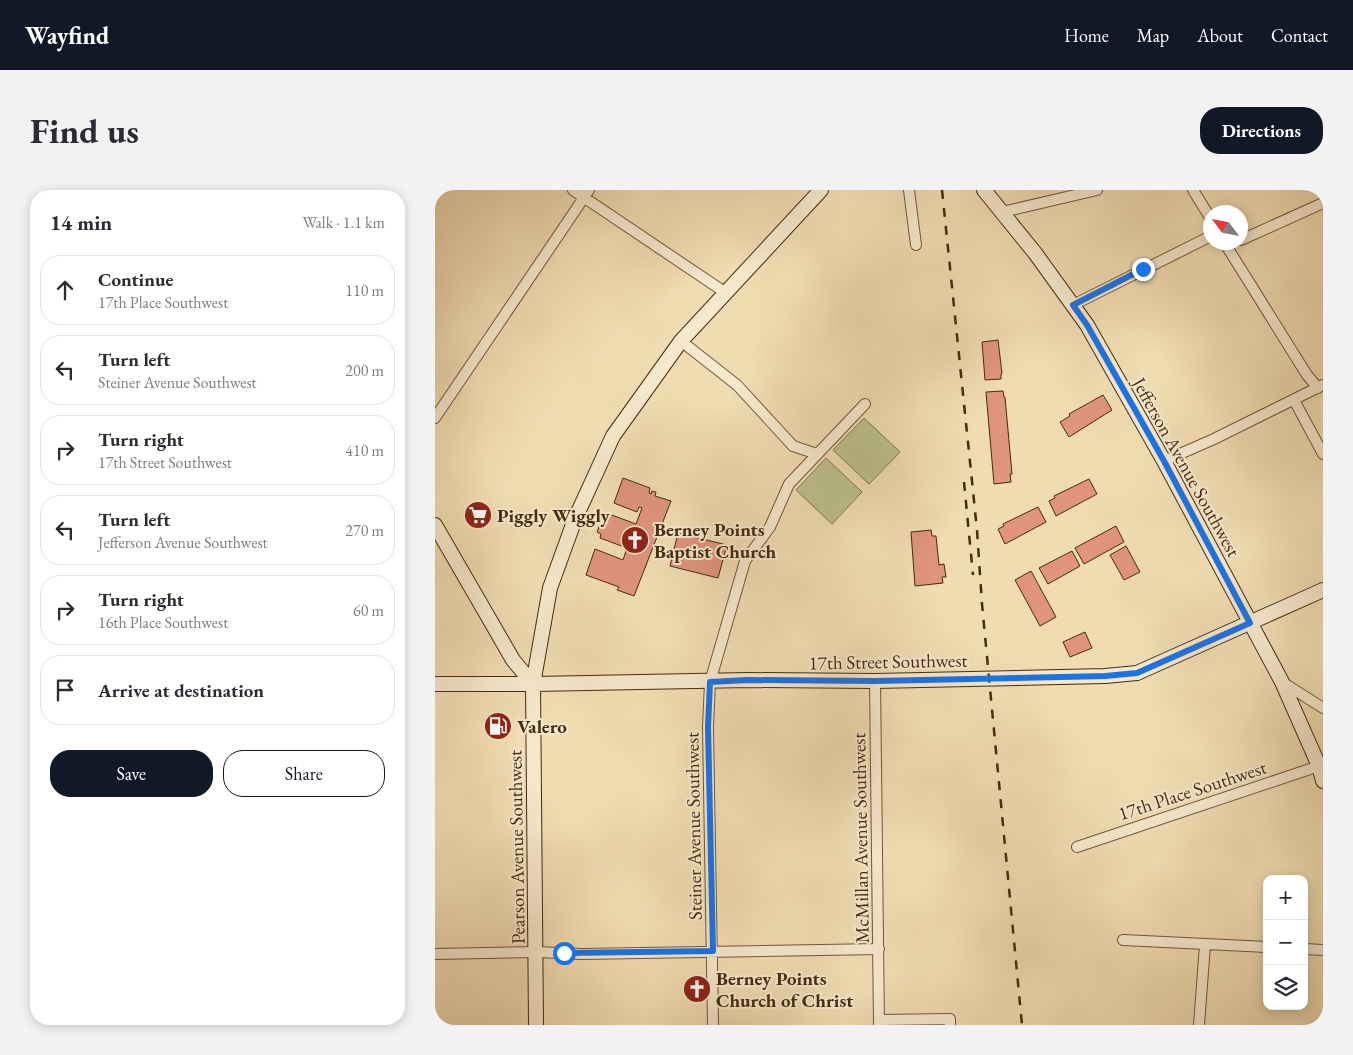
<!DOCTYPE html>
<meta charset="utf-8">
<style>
:root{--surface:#fff;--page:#f2f2f3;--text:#2b2b33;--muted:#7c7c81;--line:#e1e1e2;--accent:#111827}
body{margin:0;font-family:"EB Garamond",serif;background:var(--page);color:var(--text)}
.controls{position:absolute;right:15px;bottom:15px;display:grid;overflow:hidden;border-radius:10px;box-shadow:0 2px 12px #0003}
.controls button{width:45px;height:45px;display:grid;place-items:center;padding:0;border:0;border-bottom:1px solid var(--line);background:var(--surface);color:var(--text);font:25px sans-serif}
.compass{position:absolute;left:768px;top:15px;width:45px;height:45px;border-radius:50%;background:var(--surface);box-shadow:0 2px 12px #0003;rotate:302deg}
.stop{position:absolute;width:15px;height:15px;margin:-11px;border:4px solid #1a73e8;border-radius:50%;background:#fff}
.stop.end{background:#1a73e8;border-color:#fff;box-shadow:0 1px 5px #0008}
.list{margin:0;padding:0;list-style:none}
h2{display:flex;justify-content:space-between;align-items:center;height:65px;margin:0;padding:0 20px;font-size:21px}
h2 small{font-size:16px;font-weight:400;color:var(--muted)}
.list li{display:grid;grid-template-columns:32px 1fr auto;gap:15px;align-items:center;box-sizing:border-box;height:70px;margin:0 10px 10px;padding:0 10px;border:1px solid var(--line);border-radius:20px}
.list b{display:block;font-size:19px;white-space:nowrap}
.list p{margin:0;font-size:16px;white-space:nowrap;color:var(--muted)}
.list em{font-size:16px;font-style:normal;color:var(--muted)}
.actions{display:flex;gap:10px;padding:15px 20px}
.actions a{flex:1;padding:11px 0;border:1px solid var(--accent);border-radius:20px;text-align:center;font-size:18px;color:var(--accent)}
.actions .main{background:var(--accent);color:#fff}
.icon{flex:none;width:28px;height:28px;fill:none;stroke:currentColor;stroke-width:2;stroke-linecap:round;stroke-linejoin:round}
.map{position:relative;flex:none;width:888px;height:835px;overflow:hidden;border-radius:20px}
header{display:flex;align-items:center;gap:30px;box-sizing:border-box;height:70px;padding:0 25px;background:var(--accent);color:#fff}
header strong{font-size:24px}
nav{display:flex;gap:28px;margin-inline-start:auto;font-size:18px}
.intro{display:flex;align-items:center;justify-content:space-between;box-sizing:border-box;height:120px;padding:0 30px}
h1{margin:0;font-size:35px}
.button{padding:12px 22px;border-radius:20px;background:var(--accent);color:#fff;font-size:18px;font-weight:700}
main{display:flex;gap:30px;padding:0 30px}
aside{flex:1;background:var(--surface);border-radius:20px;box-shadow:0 2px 12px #0003}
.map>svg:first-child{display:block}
.green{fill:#bcc08a;stroke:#81764c}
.building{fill:#e0947e;stroke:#462b0e}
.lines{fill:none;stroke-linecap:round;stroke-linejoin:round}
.street-casing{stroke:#715737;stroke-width:12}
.secondary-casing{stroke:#462b0e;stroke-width:16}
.street{stroke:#f6e8cd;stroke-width:10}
.secondary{stroke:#f6e8cd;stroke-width:14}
.rail{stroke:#462b0e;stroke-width:2.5;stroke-dasharray:9 9;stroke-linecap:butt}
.route{stroke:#1a73e8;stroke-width:6}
.labels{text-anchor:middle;stroke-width:4;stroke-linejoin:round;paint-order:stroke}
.street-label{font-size:19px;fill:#462b0e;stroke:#f6e8cd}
.poi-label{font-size:19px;font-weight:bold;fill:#462b0e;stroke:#f6e8cd;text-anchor:start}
</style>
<header>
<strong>Wayfind</strong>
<nav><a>Home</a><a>Map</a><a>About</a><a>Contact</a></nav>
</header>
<div class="intro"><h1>Find us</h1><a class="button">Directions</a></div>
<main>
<aside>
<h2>14 min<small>Walk · 1.1 km</small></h2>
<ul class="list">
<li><svg class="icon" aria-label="ahead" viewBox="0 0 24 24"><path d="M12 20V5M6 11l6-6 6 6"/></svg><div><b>Continue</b><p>17th Place Southwest</p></div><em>110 m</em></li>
<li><svg class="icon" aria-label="left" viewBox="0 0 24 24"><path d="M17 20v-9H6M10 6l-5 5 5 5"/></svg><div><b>Turn left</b><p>Steiner Avenue Southwest</p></div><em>200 m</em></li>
<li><svg class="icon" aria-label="right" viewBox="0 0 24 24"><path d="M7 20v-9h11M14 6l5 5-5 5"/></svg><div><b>Turn right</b><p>17th Street Southwest</p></div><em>410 m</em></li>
<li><svg class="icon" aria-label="left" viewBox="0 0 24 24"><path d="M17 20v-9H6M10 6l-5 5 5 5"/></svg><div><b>Turn left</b><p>Jefferson Avenue Southwest</p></div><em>270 m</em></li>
<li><svg class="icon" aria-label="right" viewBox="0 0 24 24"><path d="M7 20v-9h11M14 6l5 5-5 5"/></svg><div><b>Turn right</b><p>16th Place Southwest</p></div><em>60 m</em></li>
<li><svg class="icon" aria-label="arrive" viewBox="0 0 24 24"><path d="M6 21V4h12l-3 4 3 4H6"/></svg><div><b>Arrive at destination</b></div></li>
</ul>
<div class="actions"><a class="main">Save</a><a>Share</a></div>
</aside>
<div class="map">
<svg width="888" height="835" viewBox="0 0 888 835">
<rect width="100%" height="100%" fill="#f1dcb2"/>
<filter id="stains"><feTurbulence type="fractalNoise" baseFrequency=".004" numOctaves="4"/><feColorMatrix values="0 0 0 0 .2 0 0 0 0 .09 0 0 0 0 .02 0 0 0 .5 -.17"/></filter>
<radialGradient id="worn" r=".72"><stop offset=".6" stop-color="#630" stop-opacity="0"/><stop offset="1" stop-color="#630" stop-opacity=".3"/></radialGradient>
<path class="green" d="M 429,228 L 465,262 L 434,294 L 398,260 Z
M 391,268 L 427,302 L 397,334 L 361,300 Z"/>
<path class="building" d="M 563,150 L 567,183 L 566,184 L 566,189 L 550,190 L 547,152 Z
M 568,201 L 569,207 L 570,207 L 577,284 L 575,284 L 576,292 L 559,294 L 551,202 Z
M 668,205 L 677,220 L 634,247 L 625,232 L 635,226 L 634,224 Z
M 188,288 L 215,298 L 214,303 L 216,304 L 217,301 L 221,302 L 220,306 L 236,311 L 199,406 L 182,400 L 184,397 L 151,385 L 160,359 L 188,370 L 192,358 L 165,348 L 166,344 L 162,342 L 168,326 L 172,328 L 174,324 L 201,334 L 207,318 L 204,317 L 202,322 L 179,313 Z
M 654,289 L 662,304 L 621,326 L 614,311 L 620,308 L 619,306 Z
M 603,317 L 611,332 L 570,354 L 563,339 L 569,336 L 568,334 Z
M 681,336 L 689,352 L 649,374 L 640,358 Z
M 496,340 L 497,346 L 501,346 L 504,375 L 509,374 L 511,387 L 507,387 L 508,393 L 480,396 L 476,342 Z
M 243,343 L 292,355 L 283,388 L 235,376 Z
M 691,356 L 705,382 L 689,390 L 675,365 Z
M 637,361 L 645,376 L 613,394 L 604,378 Z
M 596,381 L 621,427 L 605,436 L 580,390 Z
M 650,442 L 657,458 L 635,467 L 628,452 Z"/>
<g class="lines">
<defs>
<path id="street" d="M 138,0 L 291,103
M 474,0 L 481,55
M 758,0 L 776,29
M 567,22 L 662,0
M 806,50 L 888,13
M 789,52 L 872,185 L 883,198
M 638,115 L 776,46
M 246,151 L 302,195 L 358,256 L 382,264
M 859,210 L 888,264
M 0,228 L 154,0
M 729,271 L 779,249 L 888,195
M 440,491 L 444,835
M 847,492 L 888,518
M 642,657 L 884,576
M 688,750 L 832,757
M 869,759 L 888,760
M 0,764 L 102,762 L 146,764 L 444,759
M 444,830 L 515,829 L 515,835
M 278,835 L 273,537 L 275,492 L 310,371 L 335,337 L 354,294 L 430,214
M 764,835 L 770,755"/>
<path id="secondary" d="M 549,0 L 600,63 L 652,135 L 729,271 L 847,492 L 884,576 L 888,591
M 0,335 L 78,470 L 98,494
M 0,494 L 98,494 L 313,490 L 440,491 L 670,486 L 702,483 L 888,400
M 101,835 L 98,494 L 115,398 L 140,329 L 178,246 L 246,151 L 386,0"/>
</defs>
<use href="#street" class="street-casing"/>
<use href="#secondary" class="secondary-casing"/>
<use href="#street" class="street"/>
<use href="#secondary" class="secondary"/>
<path class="rail" d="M 507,0 L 542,340 L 547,414 L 587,835
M 529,292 L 538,385"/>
</g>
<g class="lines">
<path class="route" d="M 129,763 L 278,761 L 273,537 L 275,492 L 313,490 L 440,491 L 670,486 L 702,483 L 815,433 L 729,271 L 652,135 L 638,115 L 708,79"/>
</g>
<defs>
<symbol id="supermarket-disc" viewBox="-11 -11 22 22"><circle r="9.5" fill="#8f2418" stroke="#f6e8cd"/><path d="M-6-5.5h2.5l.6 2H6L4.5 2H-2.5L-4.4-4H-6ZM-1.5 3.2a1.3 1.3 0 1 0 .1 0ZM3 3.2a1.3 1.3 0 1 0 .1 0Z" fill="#fff"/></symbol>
<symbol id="church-disc" viewBox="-11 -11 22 22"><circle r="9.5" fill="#8f2418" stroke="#f6e8cd"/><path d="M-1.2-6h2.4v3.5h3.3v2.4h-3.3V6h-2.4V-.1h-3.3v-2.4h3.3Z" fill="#fff"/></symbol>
<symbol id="fuel-disc" viewBox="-11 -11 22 22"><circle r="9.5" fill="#8f2418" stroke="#f6e8cd"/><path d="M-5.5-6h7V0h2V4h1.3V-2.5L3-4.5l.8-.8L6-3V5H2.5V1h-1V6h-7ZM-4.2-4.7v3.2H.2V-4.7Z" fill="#fff"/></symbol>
</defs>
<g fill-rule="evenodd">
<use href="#supermarket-disc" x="27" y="309" width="32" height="32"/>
<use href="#church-disc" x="184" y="334" width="32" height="32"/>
<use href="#fuel-disc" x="47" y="520" width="32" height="32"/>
<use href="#church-disc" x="246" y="783" width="32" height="32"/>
</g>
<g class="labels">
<g class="street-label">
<text transform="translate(752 277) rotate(61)" y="7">Jefferson Avenue Southwest</text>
<text transform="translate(453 471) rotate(-1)" y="7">17th Street Southwest</text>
<text transform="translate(757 600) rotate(-18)" y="7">17th Place Southwest</text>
<text transform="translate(258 636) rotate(-91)" y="7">Steiner Avenue Southwest</text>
<text transform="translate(425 648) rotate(-91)" y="7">McMillan Avenue Southwest</text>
<text transform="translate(81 657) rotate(-91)" y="7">Pearson Avenue Southwest</text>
</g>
<g class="poi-label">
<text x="62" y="332">Piggly Wiggly</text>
<text x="219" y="346">Berney Points<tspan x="219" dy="22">Baptist Church</tspan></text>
<text x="82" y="543">Valero</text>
<text x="281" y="795">Berney Points<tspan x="281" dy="22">Church of Christ</tspan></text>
</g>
</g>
<rect width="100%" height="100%" filter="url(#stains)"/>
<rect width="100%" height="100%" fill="url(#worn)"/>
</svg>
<div class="controls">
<button>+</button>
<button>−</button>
<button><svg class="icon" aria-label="layers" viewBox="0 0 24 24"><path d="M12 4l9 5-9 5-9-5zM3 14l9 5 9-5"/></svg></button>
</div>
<svg class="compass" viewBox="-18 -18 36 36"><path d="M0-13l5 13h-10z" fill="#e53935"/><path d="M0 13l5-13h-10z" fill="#7c7c81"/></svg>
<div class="stop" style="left:129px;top:763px"></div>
<div class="stop end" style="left:708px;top:79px"></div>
</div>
</main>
